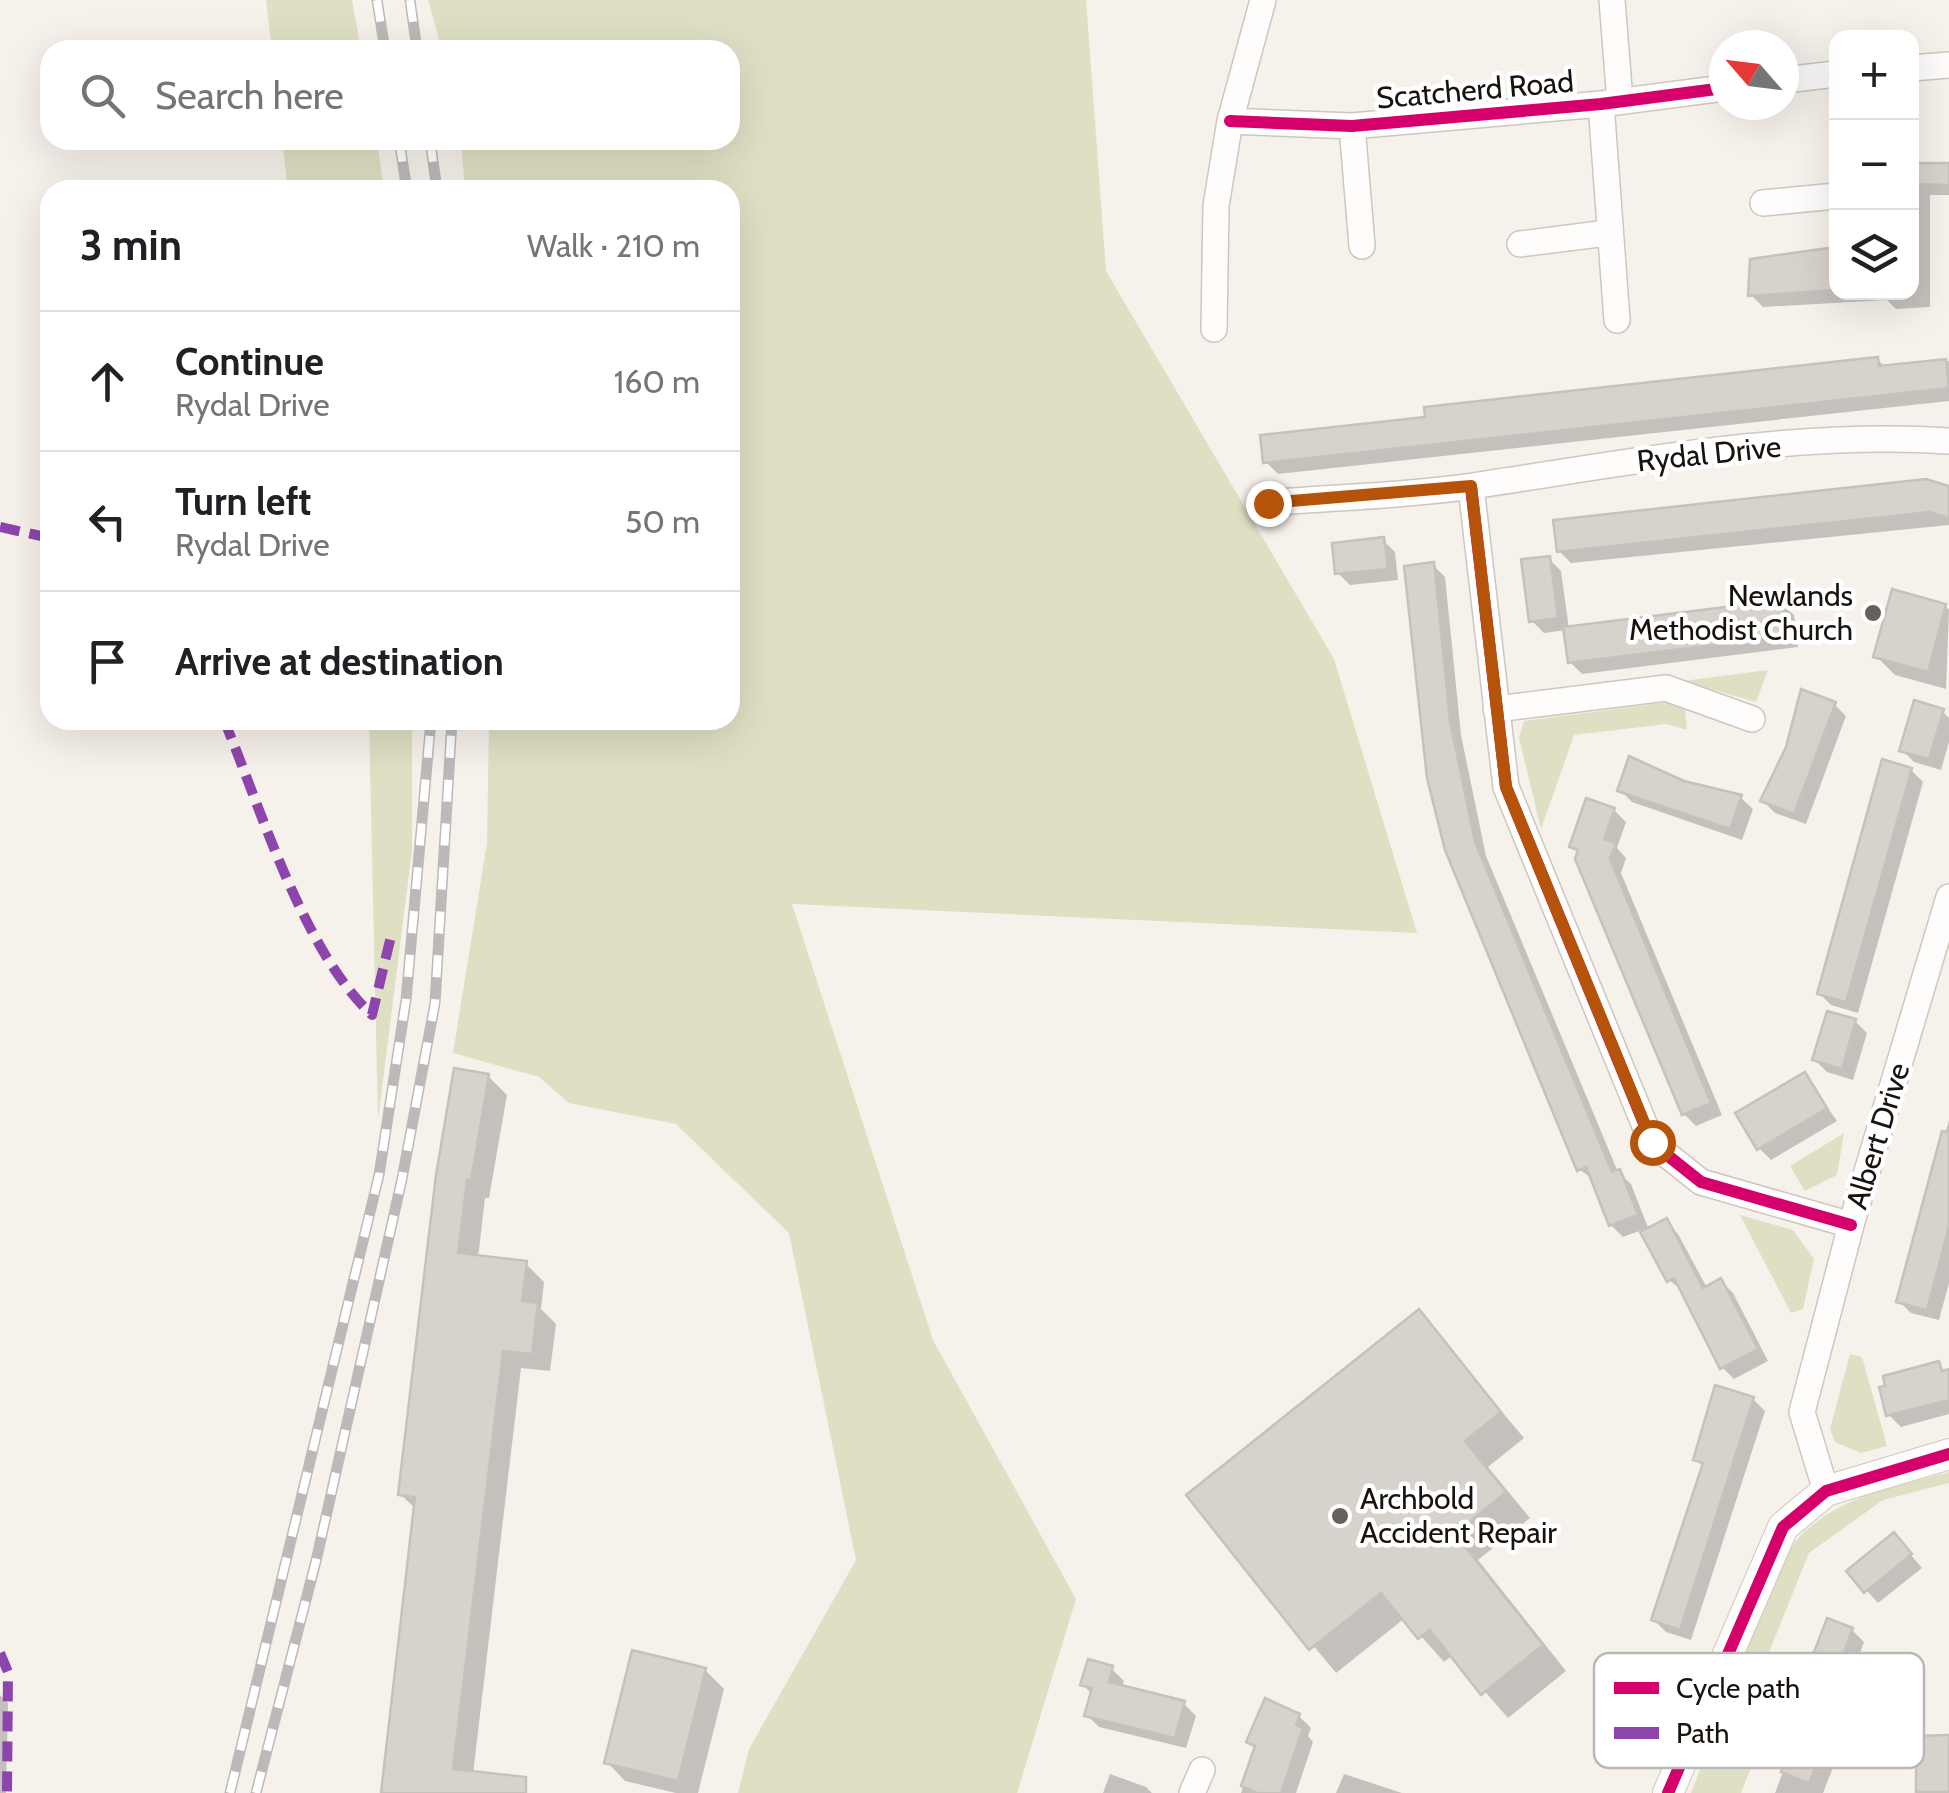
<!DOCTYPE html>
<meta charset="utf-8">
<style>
:root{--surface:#fff;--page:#f6f6f6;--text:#202124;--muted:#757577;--line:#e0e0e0}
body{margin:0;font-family:Cabin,sans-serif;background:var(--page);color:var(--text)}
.controls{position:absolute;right:30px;top:30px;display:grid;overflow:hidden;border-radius:20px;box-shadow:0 10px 40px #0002}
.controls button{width:90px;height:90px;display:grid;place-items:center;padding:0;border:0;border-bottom:2px solid var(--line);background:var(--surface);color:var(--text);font:50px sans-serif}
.compass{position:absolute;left:1709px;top:30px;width:90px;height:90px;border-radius:50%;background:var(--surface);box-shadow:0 10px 40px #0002;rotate:298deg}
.stop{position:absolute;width:30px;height:30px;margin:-22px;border:8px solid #b45309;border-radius:50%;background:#fff}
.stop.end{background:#b45309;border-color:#fff;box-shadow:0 2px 10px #0008}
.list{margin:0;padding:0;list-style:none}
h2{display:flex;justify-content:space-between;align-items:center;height:130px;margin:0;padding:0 40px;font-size:42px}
h2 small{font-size:32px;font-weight:400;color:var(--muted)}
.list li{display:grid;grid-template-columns:65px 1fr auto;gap:30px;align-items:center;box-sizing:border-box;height:140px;padding:0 40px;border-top:2px solid var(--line)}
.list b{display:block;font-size:38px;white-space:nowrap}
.list p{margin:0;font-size:32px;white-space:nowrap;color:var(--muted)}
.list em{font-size:32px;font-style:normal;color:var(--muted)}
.icon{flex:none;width:55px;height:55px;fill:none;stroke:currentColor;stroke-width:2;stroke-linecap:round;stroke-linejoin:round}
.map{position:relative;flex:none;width:1949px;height:1793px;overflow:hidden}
.search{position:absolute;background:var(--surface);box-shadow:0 10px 40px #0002;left:40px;top:40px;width:700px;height:110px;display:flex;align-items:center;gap:25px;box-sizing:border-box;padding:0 35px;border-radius:30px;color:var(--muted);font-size:38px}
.panel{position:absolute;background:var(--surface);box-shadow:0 10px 40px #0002;left:40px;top:180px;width:700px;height:550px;border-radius:30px}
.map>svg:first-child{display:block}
.green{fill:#dfdfc4}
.shadow{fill:#0003}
.building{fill:#d8d2cc;stroke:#c7c1bc;stroke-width:2.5}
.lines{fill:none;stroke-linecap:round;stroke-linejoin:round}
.minor-casing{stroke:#ccc7c1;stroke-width:28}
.tertiary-casing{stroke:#ccc7c1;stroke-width:32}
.minor{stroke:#fefdfc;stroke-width:25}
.tertiary{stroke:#fefdfc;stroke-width:30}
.rail-casing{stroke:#bbbab8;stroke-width:11}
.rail{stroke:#fff;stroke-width:8;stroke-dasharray:22;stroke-linecap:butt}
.quiet{stroke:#8e44ad;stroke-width:10;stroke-dasharray:20 10;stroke-linecap:butt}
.cycleway-casing{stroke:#fff;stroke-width:19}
.cycleway{stroke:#d6006c;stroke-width:12}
.route{stroke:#b45309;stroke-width:12}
.poi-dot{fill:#66615b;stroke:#fff;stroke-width:4}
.labels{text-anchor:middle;stroke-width:9;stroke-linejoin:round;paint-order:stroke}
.street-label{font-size:30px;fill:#18130e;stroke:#fff}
.poi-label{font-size:30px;fill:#18130e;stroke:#fff;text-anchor:end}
.key{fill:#fff;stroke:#bab8b7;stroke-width:2.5}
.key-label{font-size:28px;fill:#18130e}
</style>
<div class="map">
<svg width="1949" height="1793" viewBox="0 0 1949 1793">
<rect width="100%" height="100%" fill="#f7f1eb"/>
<path class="green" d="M 266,0 L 352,0 L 361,50 L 272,50 Z
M 428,0 L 1086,0 L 1106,271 L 1334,659 L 1417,933 L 792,904 L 933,1340 L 1076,1599 L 1017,1793 L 738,1793 L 749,1749 L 856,1560 L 789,1233 L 676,1124 L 569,1103 L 539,1077 L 453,1053 L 487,843 L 489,720 L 730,720 L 730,190 L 465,190 L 461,140 L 730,140 L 730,50 L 442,50 Z
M 282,140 L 377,140 L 384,190 L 288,190 Z
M 1768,670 L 1756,702 L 1683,681 Z
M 1668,702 L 1685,710 L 1687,730 L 1666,724 L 1574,735 L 1541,829 L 1519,738 L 1524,721 Z
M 369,720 L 412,720 L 412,850 L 378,1120 Z
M 1844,1133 L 1837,1175 L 1805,1191 L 1790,1166 Z
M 1740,1215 L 1793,1230 L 1814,1259 L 1803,1309 L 1791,1313 Z
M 1850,1354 L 1862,1357 L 1887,1446 L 1861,1453 L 1835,1442 L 1830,1429 Z
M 1949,1472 L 1949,1483 L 1883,1500 L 1809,1553 L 1755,1687 L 1778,1697 L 1741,1793 L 1691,1793 L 1784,1556 C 1823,1499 1886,1489 1949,1472 Z"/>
<path class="shadow" d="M 1949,166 L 1949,195 L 1930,195 L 1930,307 L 1896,309 L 1887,300 L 1763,307 L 1751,295 L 1752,261 L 1836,250 L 1836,292 L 1912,292 L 1912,167 Z
M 1877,359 L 1886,368 L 1949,361 L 1949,401 L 1278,474 L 1266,462 L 1428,419 Z
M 1949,489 L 1949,525 L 1571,563 L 1559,551 Z
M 1383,540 L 1395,552 L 1398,580 L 1350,585 L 1338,573 Z
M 1549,559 L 1561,571 L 1569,629 L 1781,603 L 1794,615 L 1798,647 L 1582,674 L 1570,662 L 1566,630 L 1544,633 L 1532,621 Z
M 1433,565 L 1445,577 L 1461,735 L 1486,856 L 1618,1172 L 1631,1184 L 1649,1230 L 1666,1222 L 1678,1234 L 1707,1288 L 1721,1281 L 1733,1293 L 1768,1361 L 1734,1379 L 1722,1367 L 1683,1291 L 1669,1280 L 1642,1230 L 1623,1237 L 1611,1225 L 1594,1180 L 1579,1169 L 1447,849 Z
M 1945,606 L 1949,610 L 1946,689 L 1895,675 L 1876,656 Z
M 1834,704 L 1846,716 L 1806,824 L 1775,813 L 1763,801 Z
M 1942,711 L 1949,718 L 1949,742 L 1941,770 L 1914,762 L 1902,750 Z
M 1911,770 L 1923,782 L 1858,1013 L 1831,1005 L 1819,993 Z
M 1715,788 L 1740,797 L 1753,809 L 1742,840 L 1632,802 L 1620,790 L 1713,793 Z
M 1614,810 L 1626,822 L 1617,848 L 1626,858 L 1621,873 L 1722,1115 L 1696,1126 L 1684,1114 L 1579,854 L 1572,847 Z
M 1855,1021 L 1867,1033 L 1853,1080 L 1827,1072 L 1815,1060 Z
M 1805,1075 L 1837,1121 L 1771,1160 L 1759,1148 Z
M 488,1076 L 507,1095 L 489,1198 L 485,1198 L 478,1258 L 526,1264 L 544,1282 L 541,1309 L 556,1324 L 550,1371 L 521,1368 L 473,1774 L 510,1793 L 383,1793 L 416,1509 L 400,1494 Z
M 1949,1120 L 1949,1283 L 1939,1320 L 1911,1313 L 1899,1301 Z
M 1418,1312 L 1524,1438 L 1488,1467 L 1530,1518 L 1478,1560 L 1566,1671 L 1508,1718 L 1453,1655 L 1444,1662 L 1405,1618 L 1336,1673 L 1189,1495 Z
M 1938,1364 L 1949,1375 L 1949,1414 L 1901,1427 L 1889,1415 Z
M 1753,1399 L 1765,1411 L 1691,1640 L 1666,1632 L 1654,1620 L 1704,1468 L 1696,1459 Z
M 1905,1548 L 1922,1568 L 1878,1603 L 1850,1572 Z
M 1852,1630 L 1864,1642 L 1851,1678 L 1863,1691 L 1823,1793 L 1775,1793 L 1814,1689 L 1806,1681 Z
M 1112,1669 L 1124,1681 L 1122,1688 L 1184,1704 L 1196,1716 L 1186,1748 L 1099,1727 L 1087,1715 L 1093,1695 L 1083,1685 Z
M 705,1670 L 724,1689 L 698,1793 L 676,1793 L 625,1781 L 607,1762 Z
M 0,1695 L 8,1703 L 6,1793 L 0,1793 Z
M 1299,1716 L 1311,1728 L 1308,1736 L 1313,1742 L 1296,1793 L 1241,1793 L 1256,1749 L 1249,1741 Z
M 1110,1774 L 1146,1787 L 1152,1793 L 1103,1793 Z
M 1344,1774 L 1402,1793 L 1336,1793 Z"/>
<path class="building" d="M 1912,163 L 1949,163 L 1949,185 L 1912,184 Z
M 1836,247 L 1836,290 L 1748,296 L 1750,259 Z
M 1878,357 L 1879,366 L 1946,359 L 1949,388 L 1263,463 L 1260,435 L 1425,417 L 1424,407 Z
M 1926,479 L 1949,486 L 1949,518 L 1930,512 L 1557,552 L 1553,520 Z
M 1384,537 L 1388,569 L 1335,574 L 1332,543 Z
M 1550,556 L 1558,618 L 1529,622 L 1521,559 Z
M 1434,562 L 1450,721 L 1475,842 L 1612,1172 L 1620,1169 L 1638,1215 L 1609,1226 L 1586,1167 L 1577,1171 L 1445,850 L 1427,778 L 1404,566 Z
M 1892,589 L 1946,604 L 1928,672 L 1873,657 Z
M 1782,600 L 1787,636 L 1568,663 L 1563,627 Z
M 1801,689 L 1836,702 L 1794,814 L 1760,801 L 1786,747 Z
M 1914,700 L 1944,709 L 1929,759 L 1899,751 Z
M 1629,756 L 1684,781 L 1742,795 L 1730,829 L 1617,791 Z
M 1882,759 L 1912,768 L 1846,1002 L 1817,994 Z
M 1586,798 L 1615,808 L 1604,839 L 1616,843 L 1610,859 L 1711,1103 L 1682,1115 L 1575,859 L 1578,850 L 1569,847 Z
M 1827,1011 L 1856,1019 L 1842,1069 L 1812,1060 Z
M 454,1068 L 489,1074 L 471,1181 L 467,1180 L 458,1253 L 527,1261 L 522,1301 L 538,1303 L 532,1354 L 503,1351 L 453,1769 L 526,1777 L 526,1793 L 381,1793 L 415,1497 L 398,1495 L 436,1175 Z
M 1805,1072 L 1827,1108 L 1757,1150 L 1735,1113 Z
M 1942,1131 L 1949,1132 L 1949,1226 L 1927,1310 L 1896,1302 Z
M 1667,1218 L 1703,1288 L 1721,1278 L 1758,1349 L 1720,1369 L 1674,1278 L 1667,1282 L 1640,1232 Z
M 1419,1309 L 1501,1412 L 1465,1441 L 1506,1492 L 1455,1534 L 1543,1645 L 1481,1695 L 1430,1630 L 1418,1639 L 1381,1593 L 1309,1650 L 1186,1495 Z
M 1939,1361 L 1942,1371 L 1949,1369 L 1949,1400 L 1886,1416 L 1879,1387 L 1885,1386 L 1883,1376 Z
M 1715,1385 L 1754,1397 L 1680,1630 L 1651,1620 L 1703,1463 L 1693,1460 Z
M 1894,1532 L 1912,1554 L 1864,1593 L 1846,1571 Z
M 1827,1618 L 1853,1628 L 1837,1671 L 1853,1676 L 1809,1783 L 1781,1772 L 1813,1685 L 1803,1681 Z
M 632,1650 L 706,1668 L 678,1781 L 604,1763 Z
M 1088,1659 L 1113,1666 L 1109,1682 L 1185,1701 L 1175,1738 L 1084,1716 L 1092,1688 L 1080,1685 Z
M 1265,1698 L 1300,1714 L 1296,1725 L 1303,1728 L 1281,1793 L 1257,1793 L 1241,1786 L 1255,1746 L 1246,1742 Z
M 1949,1735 L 1949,1792 L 1916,1792 L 1916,1736 Z"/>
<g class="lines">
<defs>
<path id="minor" d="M 1612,0 L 1620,101
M 1912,68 L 1949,65
M 1784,80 L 1836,74
M 1601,104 L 1617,320
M 1230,121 L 1352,126 L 1601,104 L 1724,88
M 1352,126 L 1362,246
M 1763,203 L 1836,196
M 1520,244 L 1607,233
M 1214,329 L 1216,206 L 1230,121 L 1263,0
M 1471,487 L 1506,787 L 1652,1143 L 1701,1182 L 1851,1225
M 1268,503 C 1336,497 1406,496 1473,486 C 1630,462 1790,431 1949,441
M 1496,709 L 1666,688 L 1752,719
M 1826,1491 L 1802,1412 L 1851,1225 L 1949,897
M 1192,1793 L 1202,1770"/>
<path id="tertiary" d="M 1668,1793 L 1783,1527 L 1826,1491 L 1949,1454"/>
</defs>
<use href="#minor" class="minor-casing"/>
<use href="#tertiary" class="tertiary-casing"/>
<use href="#minor" class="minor"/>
<use href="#tertiary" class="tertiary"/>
<defs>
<path id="rail" d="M 377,0 L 385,50
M 410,0 L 417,50
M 399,140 L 407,190
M 430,140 L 437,190
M 230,1793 L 379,1175 L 406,1000 L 431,720
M 256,1793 L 316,1561 L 402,1179 L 435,1003 L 452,720"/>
</defs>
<use href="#rail" class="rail-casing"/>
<use href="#rail" class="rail"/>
<path class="quiet" d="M 0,527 L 50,538
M 224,720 C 262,811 302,949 372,1015 L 392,932
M 0,1653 L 8,1672 L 7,1793"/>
<defs>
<path id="cycleway" d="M 1230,121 L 1352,126 L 1601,104 L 1724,88
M 1471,487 L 1506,787 L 1652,1143 L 1701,1182 L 1851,1225
M 1668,1793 L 1783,1527 L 1826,1491 L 1949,1454"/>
</defs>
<use href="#cycleway" class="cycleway-casing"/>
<use href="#cycleway" class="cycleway"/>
</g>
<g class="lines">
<path class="route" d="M 1268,503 L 1471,486 L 1506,787 L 1652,1142"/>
</g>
<g class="poi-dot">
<circle cx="1873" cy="613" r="10"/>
<circle cx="1340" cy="1516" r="10"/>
</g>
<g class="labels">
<g class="street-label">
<text transform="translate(1475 90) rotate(-5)" y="10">Scatcherd Road</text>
<text transform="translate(1709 454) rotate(-6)" y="10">Rydal Drive</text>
<text transform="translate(1878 1136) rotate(-73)" y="10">Albert Drive</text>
</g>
<g class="poi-label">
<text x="1853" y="606">Newlands<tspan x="1853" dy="34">Methodist Church</tspan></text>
<text x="1360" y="1509" text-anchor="start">Archbold<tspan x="1360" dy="34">Accident Repair</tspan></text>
</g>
</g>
<rect x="1594" y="1653" width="330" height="115" rx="15" class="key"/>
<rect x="1614" y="1682" width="45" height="12" fill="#d6006c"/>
<rect x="1614" y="1727" width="45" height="12" fill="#8e44ad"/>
<g class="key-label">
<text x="1676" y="1698">Cycle path</text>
<text x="1676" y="1743">Path</text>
</g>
</svg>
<div class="controls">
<button>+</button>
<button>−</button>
<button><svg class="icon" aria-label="layers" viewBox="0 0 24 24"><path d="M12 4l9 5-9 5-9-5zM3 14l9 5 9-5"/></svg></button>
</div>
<svg class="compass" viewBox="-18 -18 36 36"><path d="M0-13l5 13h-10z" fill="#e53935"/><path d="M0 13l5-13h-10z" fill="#757577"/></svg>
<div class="stop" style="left:1652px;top:1142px"></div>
<div class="stop end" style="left:1268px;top:503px"></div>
<div class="search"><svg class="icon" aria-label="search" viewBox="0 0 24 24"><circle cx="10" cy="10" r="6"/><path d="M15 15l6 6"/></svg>Search here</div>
<section class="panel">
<h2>3 min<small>Walk · 210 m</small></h2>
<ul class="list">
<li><svg class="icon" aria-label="ahead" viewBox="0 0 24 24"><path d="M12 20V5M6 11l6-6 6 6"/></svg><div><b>Continue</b><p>Rydal Drive</p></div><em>160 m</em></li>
<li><svg class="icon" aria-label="left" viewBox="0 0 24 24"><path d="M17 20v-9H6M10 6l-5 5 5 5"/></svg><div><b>Turn left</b><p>Rydal Drive</p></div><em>50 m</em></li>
<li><svg class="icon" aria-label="arrive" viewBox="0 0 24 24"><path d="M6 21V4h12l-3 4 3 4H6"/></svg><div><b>Arrive at destination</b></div></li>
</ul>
</section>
</div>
